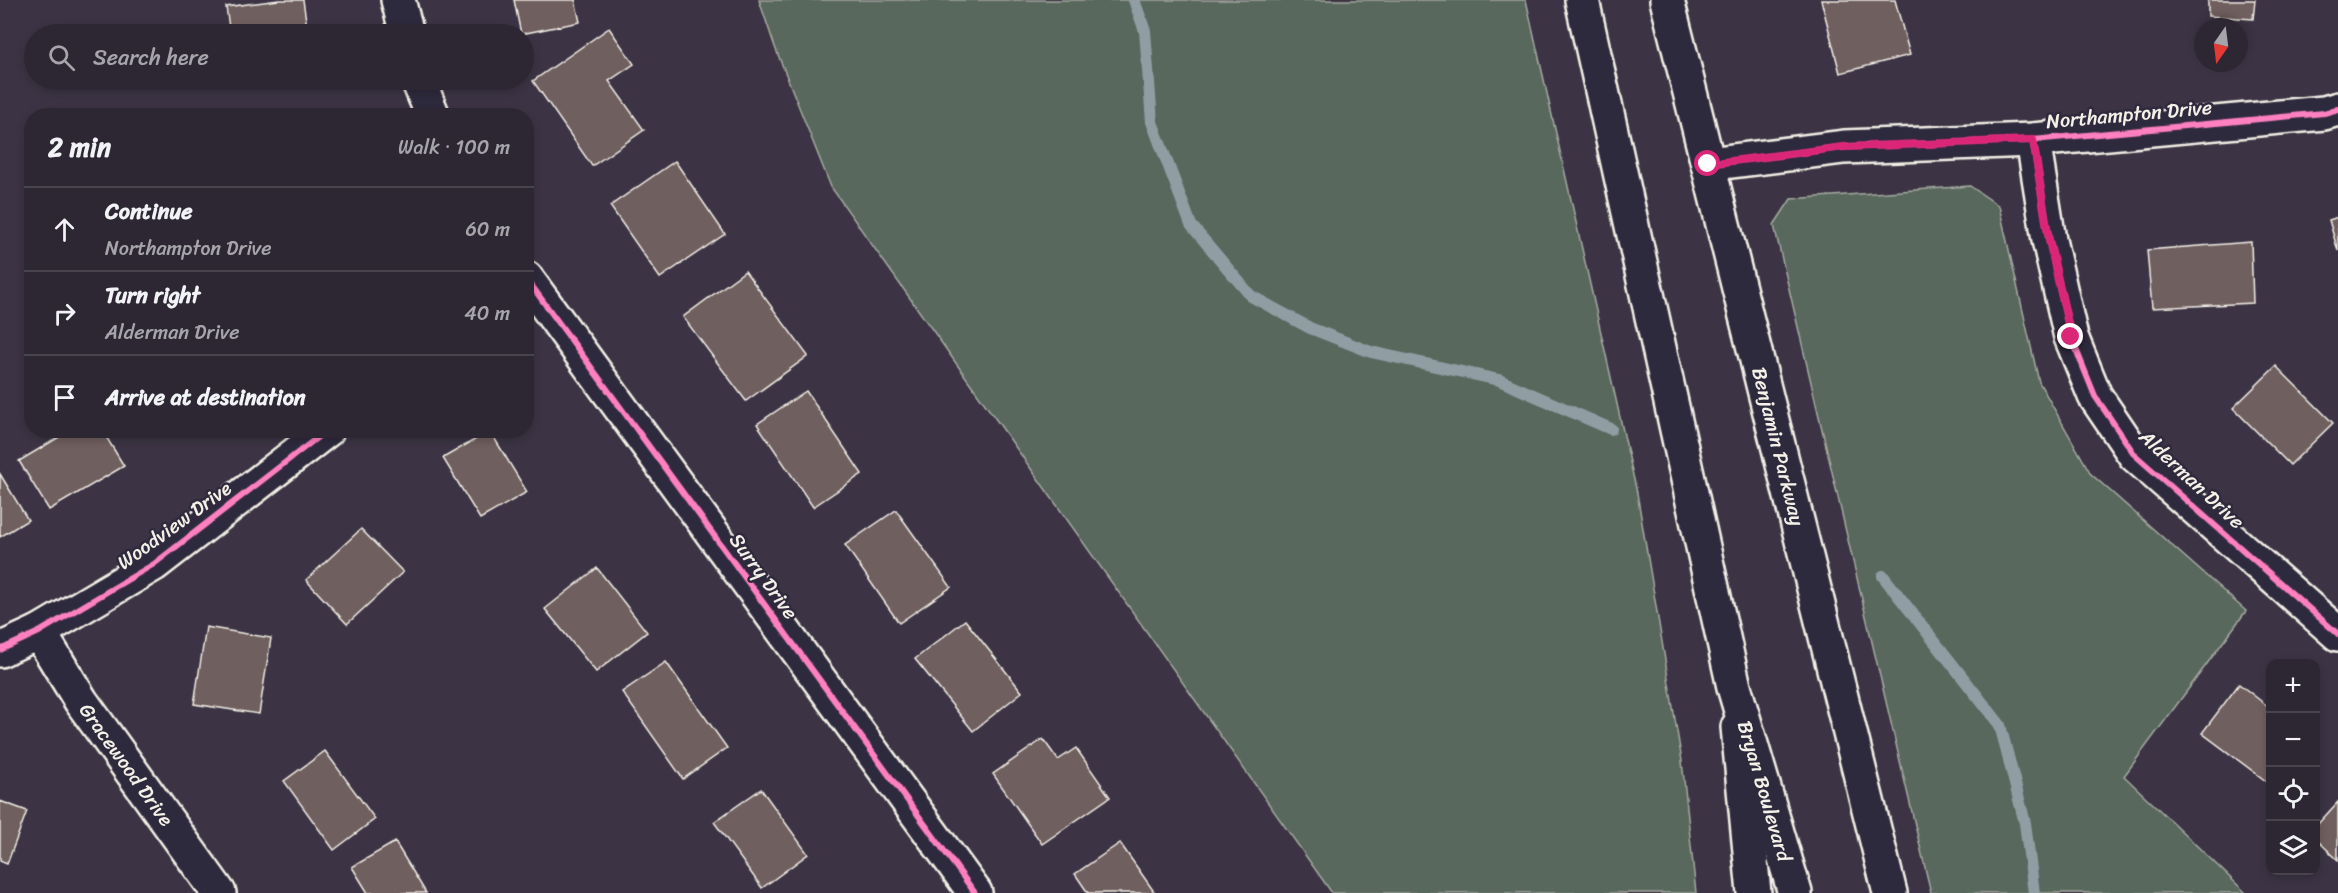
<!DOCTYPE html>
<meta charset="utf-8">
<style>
:root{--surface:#2d2733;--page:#352f3b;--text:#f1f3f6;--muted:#a7a5ac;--line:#48444e}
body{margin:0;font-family:Sriracha,sans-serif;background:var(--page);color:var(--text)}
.controls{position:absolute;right:18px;bottom:18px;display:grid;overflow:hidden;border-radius:12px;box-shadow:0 3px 9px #0003}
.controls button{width:54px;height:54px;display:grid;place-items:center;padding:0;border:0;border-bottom:2px solid var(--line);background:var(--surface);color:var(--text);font:30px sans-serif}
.compass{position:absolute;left:2194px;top:18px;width:54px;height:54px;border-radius:50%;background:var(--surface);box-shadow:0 3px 9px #0003;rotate:194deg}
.stop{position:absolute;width:18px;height:18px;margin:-14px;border:4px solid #db2777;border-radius:50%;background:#fff}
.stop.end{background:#db2777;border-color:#fff;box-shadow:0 2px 6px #0008}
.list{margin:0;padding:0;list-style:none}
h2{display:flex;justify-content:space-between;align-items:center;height:78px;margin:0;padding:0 24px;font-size:26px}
h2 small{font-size:20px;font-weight:400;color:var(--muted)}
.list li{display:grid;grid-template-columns:39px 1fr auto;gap:18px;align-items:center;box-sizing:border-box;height:84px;padding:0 24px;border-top:2px solid var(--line)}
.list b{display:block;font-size:22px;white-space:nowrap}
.list p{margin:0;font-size:20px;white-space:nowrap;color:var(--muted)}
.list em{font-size:20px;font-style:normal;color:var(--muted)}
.icon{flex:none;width:33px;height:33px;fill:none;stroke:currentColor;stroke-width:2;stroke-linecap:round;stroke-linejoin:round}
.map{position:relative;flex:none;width:2338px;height:893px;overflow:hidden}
.search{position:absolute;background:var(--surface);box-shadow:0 3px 9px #0003;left:24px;top:24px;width:510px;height:66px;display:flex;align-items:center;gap:15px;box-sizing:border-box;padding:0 21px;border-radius:33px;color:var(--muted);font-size:22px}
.panel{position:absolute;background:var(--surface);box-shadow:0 3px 9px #0003;left:24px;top:108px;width:510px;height:330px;border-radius:24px}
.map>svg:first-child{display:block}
.green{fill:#59675d;stroke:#a6aca2;stroke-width:1.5}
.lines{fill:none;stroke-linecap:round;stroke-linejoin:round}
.stream{stroke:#909ea4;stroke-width:12}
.building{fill:#705e5e;stroke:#f4f1e8;stroke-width:1.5}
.minor-casing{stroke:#f4f1e8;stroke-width:38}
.primary-casing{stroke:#f4f1e8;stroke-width:38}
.trunk-casing{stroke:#f4f1e8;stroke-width:38}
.minor{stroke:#2f2a3d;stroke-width:33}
.primary{stroke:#2f2a3d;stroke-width:33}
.trunk{stroke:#2f2a3d;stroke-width:33}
.cycleway-casing{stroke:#2f2a3d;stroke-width:10}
.cycleway{stroke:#ff80c0;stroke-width:6}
.route{stroke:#db2777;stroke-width:8}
.labels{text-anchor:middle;stroke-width:5;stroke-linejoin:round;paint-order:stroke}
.street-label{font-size:20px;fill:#f4f1e8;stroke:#2f2a3d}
</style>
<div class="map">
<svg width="2338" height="893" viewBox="0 0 2338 893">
<rect width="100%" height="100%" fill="#3c3444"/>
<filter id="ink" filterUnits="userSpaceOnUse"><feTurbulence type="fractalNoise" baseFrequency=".0167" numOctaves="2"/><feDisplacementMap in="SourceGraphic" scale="12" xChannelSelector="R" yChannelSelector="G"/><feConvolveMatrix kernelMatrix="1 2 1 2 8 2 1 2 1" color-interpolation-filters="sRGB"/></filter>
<g filter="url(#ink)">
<path class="green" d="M 759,0 L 1526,0 L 1637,493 L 1682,761 L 1696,893 L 1332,893 L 831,187 L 775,47 Z
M 1970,186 L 1999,206 L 2039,382 L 2091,474 L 2246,611 L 2124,776 L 2246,893 L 1931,893 L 1774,225 L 1791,199 Z"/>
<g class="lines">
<path class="stream" d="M 1134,0 L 1145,31 L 1152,122 L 1191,225 L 1251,296 L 1310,328 L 1371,352 L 1499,380 L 1611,429
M 1883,576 L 2000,725 L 2025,823 L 2034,893"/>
</g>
<path class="building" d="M 279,0 L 303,0 L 308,34 L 230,34 L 226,7 Z
M 514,0 L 575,0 L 580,22 L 521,34 Z
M 1821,0 L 1895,0 L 1910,55 L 1840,73 Z
M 2208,0 L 2255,0 L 2253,19 L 2208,16 Z
M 609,28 L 634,64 L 609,81 L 644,130 L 592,166 L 533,81 Z
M 675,161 L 725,234 L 660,278 L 610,206 Z
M 2338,217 L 2338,251 L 2329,220 Z
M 2251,242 L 2253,303 L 2152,308 L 2147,250 Z
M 745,271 L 808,356 L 746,401 L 683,317 Z
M 2276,366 L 2333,423 L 2290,465 L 2233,408 Z
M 806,391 L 862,474 L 813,507 L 757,424 Z
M 71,430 L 102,430 L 124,466 L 49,510 L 19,461 Z
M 490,431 L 527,492 L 480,519 L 443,458 Z
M 0,474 L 28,520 L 0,537 Z
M 896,510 L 951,587 L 899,623 L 845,545 Z
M 361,529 L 403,572 L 347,624 L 306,580 Z
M 597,568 L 647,632 L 596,672 L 545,609 Z
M 965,620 L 1022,692 L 973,731 L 915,659 Z
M 206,627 L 271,638 L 259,714 L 194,704 Z
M 666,662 L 727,748 L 683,779 L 622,692 Z
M 2239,684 L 2270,708 L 2270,784 L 2202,733 Z
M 1043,739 L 1058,760 L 1076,748 L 1110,797 L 1042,844 L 993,774 Z
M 325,751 L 375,819 L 334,850 L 284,781 Z
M 761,789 L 808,854 L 762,888 L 714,822 Z
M 0,801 L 27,811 L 7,864 L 0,861 Z
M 2338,802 L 2338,860 L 2316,839 L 2316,826 Z
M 395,842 L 426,893 L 368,893 L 352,867 Z
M 1120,843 L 1155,893 L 1088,893 L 1075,874 Z"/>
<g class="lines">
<defs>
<g id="minor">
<path d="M 398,0 L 407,34"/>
<path d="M 418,80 L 433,116"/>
<path d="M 2033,140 L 2049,240 L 2071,337 L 2095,396 L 2135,455 L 2338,634"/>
<path d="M 1708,164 L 1844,147 L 2033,140 L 2324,113 L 2338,109"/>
<path d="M 526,278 L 975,893"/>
<path id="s1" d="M 39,632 L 81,701 L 219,893"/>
<path d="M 0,650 L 39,632 L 154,564 L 327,430"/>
</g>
<path id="primary" d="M 1738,727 L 1754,893"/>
<g id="trunk">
<path id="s2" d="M 1582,0 L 1734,687 L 1795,893"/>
<path id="s3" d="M 1667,0 L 1890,893"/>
</g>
</defs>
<use href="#minor" class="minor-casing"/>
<use href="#primary" class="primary-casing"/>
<use href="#trunk" class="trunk-casing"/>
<use href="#minor" class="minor"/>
<use href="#primary" class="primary"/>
<use href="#trunk" class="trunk"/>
<defs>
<path id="cycleway" d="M 2033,140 L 2049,240 L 2071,337 L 2095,396 L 2135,455 L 2338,634
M 1708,164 L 1844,147 L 2033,140 L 2324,113 L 2338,109
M 526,278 L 975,893
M 0,650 L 39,632 L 154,564 L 327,430"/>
</defs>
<use href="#cycleway" class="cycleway-casing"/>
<use href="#cycleway" class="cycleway"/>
</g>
</g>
<g class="lines" filter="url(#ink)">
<path class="route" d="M 1708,164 L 1844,147 L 2033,140 L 2049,240 L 2071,337"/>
</g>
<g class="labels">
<g class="street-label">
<text transform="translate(2129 114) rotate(-5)" y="7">Northampton Drive</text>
<text dy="7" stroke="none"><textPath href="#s3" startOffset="460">Benjamin Parkway</textPath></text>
<text transform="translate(2192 479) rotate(43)" y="7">Alderman Drive</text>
<text transform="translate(174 525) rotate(-36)" y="7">Woodview Drive</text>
<text transform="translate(764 576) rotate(54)" y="7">Surry Drive</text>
<text dy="7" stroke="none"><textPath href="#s1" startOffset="159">Gracewood Drive</textPath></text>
<text dy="7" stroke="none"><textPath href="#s2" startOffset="812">Bryan Boulevard</textPath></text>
</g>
</g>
</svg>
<div class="controls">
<button>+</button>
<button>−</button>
<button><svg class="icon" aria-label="locate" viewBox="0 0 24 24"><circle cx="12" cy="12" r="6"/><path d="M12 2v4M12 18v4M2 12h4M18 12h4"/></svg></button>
<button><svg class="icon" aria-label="layers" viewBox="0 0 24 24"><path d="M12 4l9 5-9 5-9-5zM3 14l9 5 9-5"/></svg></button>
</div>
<svg class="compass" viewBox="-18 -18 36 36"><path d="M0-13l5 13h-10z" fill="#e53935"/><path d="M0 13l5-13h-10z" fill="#a7a5ac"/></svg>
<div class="stop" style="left:1708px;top:164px"></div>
<div class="stop end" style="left:2071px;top:337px"></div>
<div class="search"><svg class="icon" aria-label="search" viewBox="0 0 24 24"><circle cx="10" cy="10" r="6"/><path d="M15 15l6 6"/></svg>Search here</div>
<section class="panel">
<h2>2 min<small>Walk · 100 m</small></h2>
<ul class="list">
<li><svg class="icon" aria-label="ahead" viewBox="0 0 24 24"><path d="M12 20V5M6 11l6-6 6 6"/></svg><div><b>Continue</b><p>Northampton Drive</p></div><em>60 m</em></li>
<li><svg class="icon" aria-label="right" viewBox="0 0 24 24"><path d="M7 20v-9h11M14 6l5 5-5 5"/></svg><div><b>Turn right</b><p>Alderman Drive</p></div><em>40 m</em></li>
<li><svg class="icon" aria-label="arrive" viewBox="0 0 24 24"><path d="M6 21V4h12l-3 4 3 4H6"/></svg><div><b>Arrive at destination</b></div></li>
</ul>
</section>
</div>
